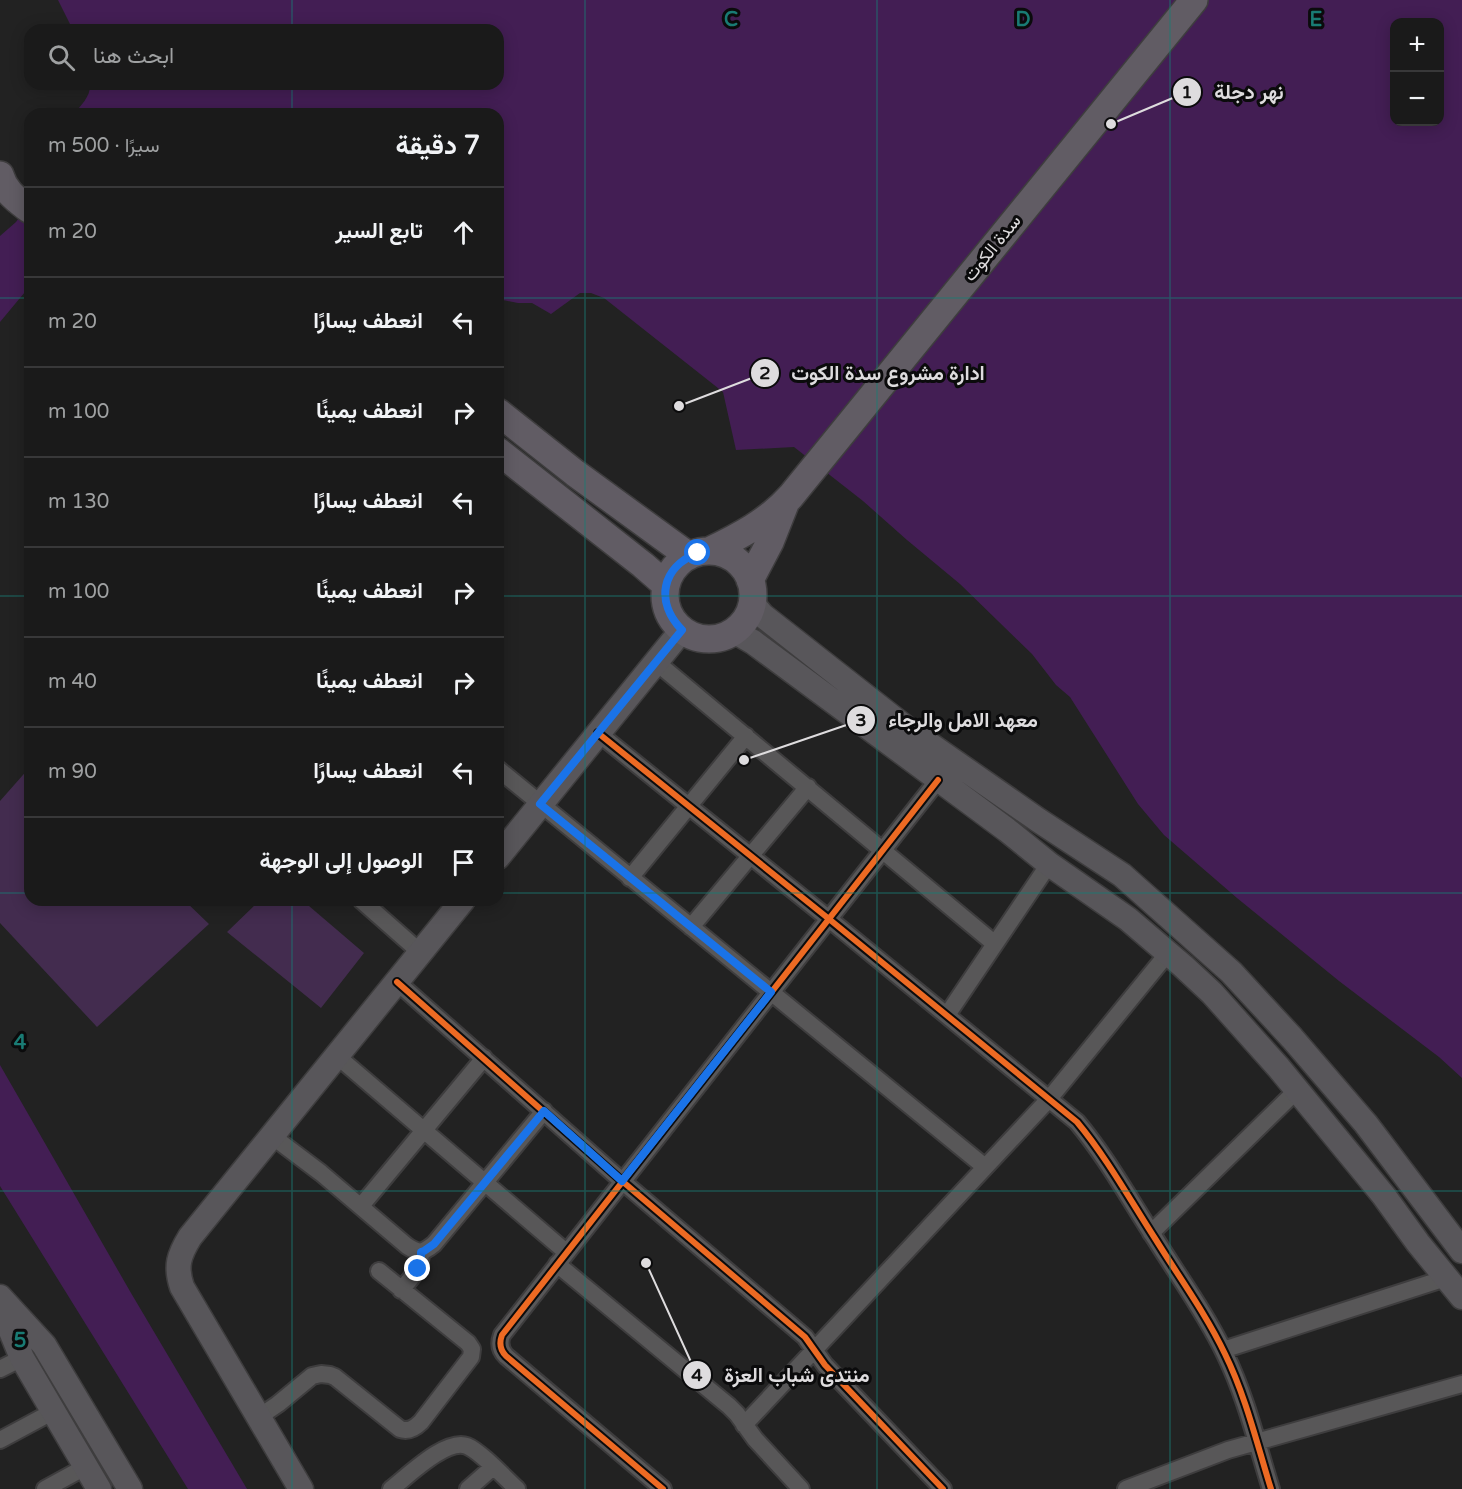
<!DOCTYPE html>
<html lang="ar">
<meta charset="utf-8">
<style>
:root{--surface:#1a1a1a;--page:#272727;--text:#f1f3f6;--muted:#9fa1a2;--line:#383839}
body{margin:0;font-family:"Varela Round",Vazirmatn,sans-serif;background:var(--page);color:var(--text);direction:rtl}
.controls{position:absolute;right:18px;top:18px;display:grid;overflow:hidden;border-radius:12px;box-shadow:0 3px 15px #0003}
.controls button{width:54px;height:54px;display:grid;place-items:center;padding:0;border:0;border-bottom:2px solid var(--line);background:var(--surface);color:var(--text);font:30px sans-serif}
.stop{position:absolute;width:18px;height:18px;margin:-14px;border:4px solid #1a73e8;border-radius:50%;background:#fff}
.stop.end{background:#1a73e8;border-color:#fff;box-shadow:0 2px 6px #0008}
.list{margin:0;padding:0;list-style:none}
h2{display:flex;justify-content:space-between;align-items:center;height:78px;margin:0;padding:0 24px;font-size:26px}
h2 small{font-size:20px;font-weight:400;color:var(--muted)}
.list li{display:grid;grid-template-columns:39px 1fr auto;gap:18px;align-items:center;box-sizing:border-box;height:90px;padding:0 24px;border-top:2px solid var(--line)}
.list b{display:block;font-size:22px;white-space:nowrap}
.list em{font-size:20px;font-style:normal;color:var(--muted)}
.icon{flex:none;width:33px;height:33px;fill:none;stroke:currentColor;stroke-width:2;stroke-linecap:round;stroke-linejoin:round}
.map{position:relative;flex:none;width:1462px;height:1489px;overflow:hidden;direction:ltr}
.search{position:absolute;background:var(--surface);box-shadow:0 3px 15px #0003;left:24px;top:24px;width:480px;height:66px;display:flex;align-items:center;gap:15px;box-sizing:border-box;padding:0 21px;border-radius:18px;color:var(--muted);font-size:22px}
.panel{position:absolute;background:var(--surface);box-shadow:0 3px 15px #0003;left:24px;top:108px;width:480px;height:798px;border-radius:18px;direction:rtl}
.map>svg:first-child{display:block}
.green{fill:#432c4f}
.water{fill:#431e54;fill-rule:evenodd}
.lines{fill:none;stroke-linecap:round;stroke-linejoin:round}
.street-casing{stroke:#3e3d3e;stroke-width:20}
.secondary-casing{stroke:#3e3d3e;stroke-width:27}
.primary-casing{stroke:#3e3d3e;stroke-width:30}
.street{stroke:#585758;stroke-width:16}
.secondary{stroke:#58565a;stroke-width:24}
.primary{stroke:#615c64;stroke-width:27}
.cycleway-casing{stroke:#0b0b0c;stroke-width:10}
.cycleway{stroke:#ed6a23;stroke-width:6}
.route{stroke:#1a73e8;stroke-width:8}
.grid{fill:none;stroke:#197b74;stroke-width:1.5;stroke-opacity:0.55}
.labels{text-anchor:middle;stroke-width:6;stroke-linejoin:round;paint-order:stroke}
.street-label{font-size:18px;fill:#dedcde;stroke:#0b0b0c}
.grid-label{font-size:20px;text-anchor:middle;font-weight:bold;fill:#197b74;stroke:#0b0b0c;stroke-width:6;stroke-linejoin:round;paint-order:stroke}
.leader{fill:none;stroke:#dedcde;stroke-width:2}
.callout-dot{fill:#dedcde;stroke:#0b0b0c;stroke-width:2}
.mark-label{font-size:18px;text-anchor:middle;font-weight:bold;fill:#111}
.callout-label{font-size:20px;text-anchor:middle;font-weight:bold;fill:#dedcde;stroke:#0b0b0c;stroke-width:6;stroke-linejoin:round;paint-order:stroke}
</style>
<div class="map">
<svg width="1462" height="1489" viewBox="0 0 1462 1489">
<rect width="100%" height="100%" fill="#222"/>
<path class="green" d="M 30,767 L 30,900 L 184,900 L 209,924 L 97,1027 L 0,923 L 0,801 Z
M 260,900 L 302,900 L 364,953 L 321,1008 L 227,932 Z"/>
<path class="water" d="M 58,0 L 1462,0 L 1462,1078 L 1439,1057 L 1339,981 L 1237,898 L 1164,835 L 1138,804 L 1070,697 L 1056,685 L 1032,654 L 960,584 L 907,540 L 863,501 L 794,447 L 736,450 L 723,392 L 604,298 L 591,293 L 580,293 L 551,314 L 532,303 L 518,303 L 498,299 L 498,114 L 74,114 C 81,105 91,96 90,84 L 498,84 L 498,30 L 73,30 ZM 1394,22 L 1440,22 L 1440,122 L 1394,122 Z
M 30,202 L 30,286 L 0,322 L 0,236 L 16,222 Z
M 0,1065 L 131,1293 L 247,1489 L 188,1489 L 0,1186 Z"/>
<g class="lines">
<defs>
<path id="street" d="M 656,662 L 995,944
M 598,733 L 829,919 L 1077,1122 C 1107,1158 1130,1200 1156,1240 C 1179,1277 1206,1314 1225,1354 C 1246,1397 1257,1444 1271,1489
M 498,769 L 985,1167
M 630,878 L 746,736
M 361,900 L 421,953
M 691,927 L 808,787
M 397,982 L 622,1181 L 805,1337 L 825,1365 L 943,1489
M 947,1015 L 1049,864
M 337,1056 L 566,1252
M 272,1136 L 321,1173 L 407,1246 C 419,1254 423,1253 434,1244 L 544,1111
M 361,1206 L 484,1058
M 1151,1233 L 1297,1090
M 557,1264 L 729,1406 L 737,1414 L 755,1439 L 801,1489
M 401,1290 C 412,1277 421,1269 421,1252
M 1223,1350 L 1446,1278
M 0,1369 L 22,1358
M 259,1417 L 278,1404 L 312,1376 L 321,1374 L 330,1375 L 335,1377 L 400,1429 C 409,1432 415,1428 421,1422 L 471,1357 L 472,1349 L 468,1343 L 379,1271
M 744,1425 L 1049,1099 L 1168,953
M 0,1440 L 54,1411
M 45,1489 L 87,1466
M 391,1489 C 408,1476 446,1438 467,1446 C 480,1451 506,1479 517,1489
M 468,1489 L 493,1467
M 663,1489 L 506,1356 C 500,1350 499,1343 502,1335 L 938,780
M 1126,1489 L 1228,1450 L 1462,1384"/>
<path id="secondary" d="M 752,603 L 762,615 L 906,728 L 1038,820 L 1122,875 L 1231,972 L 1292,1038 L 1366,1124 L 1462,1251
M 734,631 L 753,642 L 1007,830 L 1049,864 L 1128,919 L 1183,966 L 1212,993 L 1279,1068 L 1384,1196 L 1418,1243 L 1462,1297
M 498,857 L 682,630
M 0,1297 L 44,1345 L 130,1489
M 1,1307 L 22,1358 L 99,1489
M 301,1489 L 182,1287 C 175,1266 179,1255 190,1237 L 463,900"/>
<path id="primary" d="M 0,175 C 5,192 16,199 30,210
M 498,412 L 575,473 L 689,556
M 498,451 L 643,565 L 666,585
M 709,551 C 738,537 769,521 791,496 L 1194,0
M665 595a44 44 0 1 1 88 0a44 44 0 1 1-88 0Z
M 750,580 L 770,542 L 785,504"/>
</defs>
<use href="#street" class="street-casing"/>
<use href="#secondary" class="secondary-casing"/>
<use href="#primary" class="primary-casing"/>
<use href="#street" class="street"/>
<use href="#secondary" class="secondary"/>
<use href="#primary" class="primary"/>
<defs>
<path id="cycleway" d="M 598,733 L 829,919 L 1077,1122 C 1107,1158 1130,1200 1156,1240 C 1179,1277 1206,1314 1225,1354 C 1246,1397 1257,1444 1271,1489
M 397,982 L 622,1181 L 805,1337 L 825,1365 L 943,1489
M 663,1489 L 506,1356 C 500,1350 499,1343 502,1335 L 938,780"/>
</defs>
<use href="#cycleway" class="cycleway-casing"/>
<use href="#cycleway" class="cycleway"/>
</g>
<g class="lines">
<path class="route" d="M 418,1269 L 421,1259 L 421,1252 L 424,1251 L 434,1244 L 544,1111 L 622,1181 L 771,992 L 540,804 L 682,630 C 655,602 661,567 698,553"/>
</g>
<path class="grid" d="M 292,0 L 292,30M 585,0 L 585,1489M 877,0 L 877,1489M 1170,0 L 1170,1489M 292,84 L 292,114M 0,298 L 30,298M 498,298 L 1462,298M 0,596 L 30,596M 498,596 L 1462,596M 0,893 L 30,893M 498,893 L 1462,893M 292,900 L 292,1489M 0,1191 L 1462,1191"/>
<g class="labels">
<g class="street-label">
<text transform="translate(992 248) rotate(-51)" y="6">سدة الكوت</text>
</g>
</g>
<g class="grid-label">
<text x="731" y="26">C</text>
<text x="1023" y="26">D</text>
<text x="1316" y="26">E</text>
<text x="20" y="1049">4</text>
<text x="20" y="1347">5</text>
</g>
<path class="leader" d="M1111 124L1187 92M679 406L765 373M744 760L861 720M646 1263L697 1375"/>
<g class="callout-dot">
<circle cx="1111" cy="124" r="6"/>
<circle cx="679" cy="406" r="6"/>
<circle cx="744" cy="760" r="6"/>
<circle cx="646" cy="1263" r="6"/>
<circle cx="1187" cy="92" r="15"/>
<circle cx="765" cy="373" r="15"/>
<circle cx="861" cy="720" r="15"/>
<circle cx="697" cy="1375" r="15"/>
</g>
<g class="mark-label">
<text x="1187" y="98">1</text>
<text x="765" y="379">2</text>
<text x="861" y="726">3</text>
<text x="697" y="1381">4</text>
</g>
<g class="callout-label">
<text x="1249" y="99">نهر دجلة</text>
<text x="888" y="380">ادارة مشروع سدة الكوت</text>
<text x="963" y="727">معهد الامل والرجاء</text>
<text x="797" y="1382">منتدى شباب العزة</text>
</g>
</svg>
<div class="controls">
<button>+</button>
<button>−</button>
</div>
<div class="stop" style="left:698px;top:553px"></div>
<div class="stop end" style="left:418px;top:1269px"></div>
<div class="search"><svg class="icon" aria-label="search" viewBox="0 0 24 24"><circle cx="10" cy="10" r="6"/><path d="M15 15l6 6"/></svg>ابحث هنا</div>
<section class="panel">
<h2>7 دقيقة<small>سيرًا · 500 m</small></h2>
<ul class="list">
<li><svg class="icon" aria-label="ahead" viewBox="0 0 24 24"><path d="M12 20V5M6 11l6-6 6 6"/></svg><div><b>تابع السير</b></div><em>20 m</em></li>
<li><svg class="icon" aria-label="left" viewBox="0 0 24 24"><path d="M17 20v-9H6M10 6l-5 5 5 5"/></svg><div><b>انعطف يسارًا</b></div><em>20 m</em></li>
<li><svg class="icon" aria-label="right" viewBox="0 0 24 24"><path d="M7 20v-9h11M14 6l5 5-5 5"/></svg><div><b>انعطف يمينًا</b></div><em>100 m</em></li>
<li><svg class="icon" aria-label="left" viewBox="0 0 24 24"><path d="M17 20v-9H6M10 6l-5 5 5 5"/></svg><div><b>انعطف يسارًا</b></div><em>130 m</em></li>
<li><svg class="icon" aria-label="right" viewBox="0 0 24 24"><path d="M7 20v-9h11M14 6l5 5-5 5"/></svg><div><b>انعطف يمينًا</b></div><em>100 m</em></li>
<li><svg class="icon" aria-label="right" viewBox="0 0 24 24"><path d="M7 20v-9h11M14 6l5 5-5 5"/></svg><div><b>انعطف يمينًا</b></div><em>40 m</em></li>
<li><svg class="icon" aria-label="left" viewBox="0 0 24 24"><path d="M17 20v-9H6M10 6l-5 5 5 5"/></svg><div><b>انعطف يسارًا</b></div><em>90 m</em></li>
<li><svg class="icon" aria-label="arrive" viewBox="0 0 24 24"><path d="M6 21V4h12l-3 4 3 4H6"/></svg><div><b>الوصول إلى الوجهة</b></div></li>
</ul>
</section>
</div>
